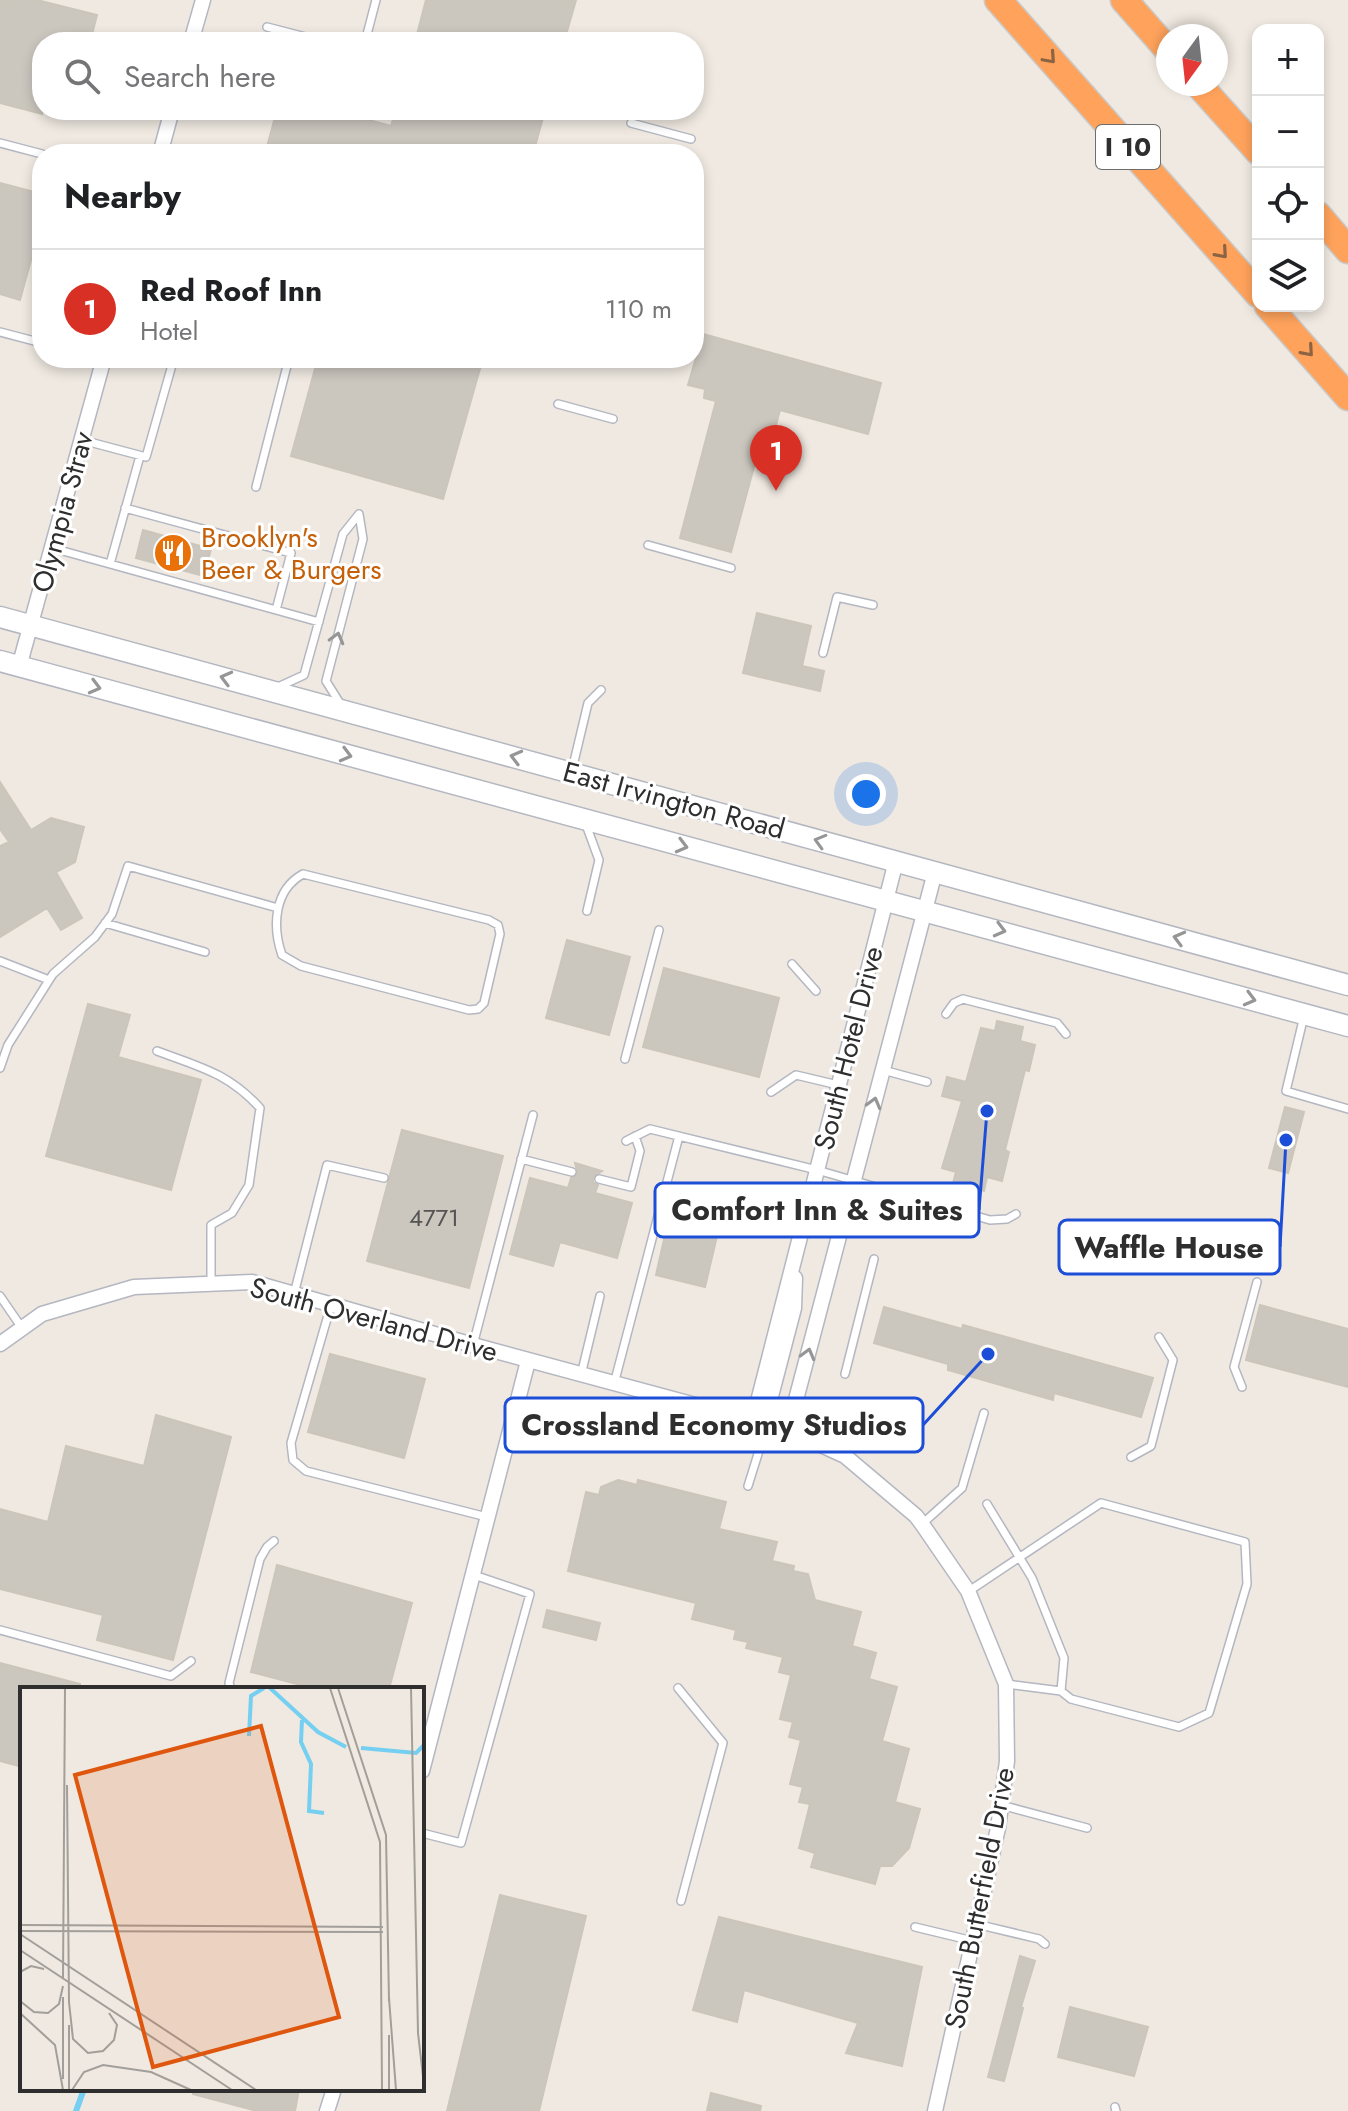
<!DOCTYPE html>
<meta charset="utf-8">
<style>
:root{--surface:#fff;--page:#f6f6f6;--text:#202124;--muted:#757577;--line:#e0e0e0;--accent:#d93025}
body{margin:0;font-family:Jost,sans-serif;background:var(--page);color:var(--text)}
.controls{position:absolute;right:24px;top:24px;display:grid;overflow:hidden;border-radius:16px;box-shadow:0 4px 12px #0003}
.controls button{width:72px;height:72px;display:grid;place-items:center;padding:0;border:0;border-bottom:2px solid var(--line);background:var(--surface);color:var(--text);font:40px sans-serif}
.compass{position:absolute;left:1156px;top:24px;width:72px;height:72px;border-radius:50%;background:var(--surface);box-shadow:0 4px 12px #0003;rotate:195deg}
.you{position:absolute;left:866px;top:794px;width:28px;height:28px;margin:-20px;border:6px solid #fff;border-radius:50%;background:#1a73e8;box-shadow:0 0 0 12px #1a73e833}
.badge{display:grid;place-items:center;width:52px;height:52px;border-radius:50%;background:var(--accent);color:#fff;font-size:26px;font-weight:700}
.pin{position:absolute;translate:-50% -66px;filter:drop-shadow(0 2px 4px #0008)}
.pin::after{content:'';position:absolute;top:42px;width:28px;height:24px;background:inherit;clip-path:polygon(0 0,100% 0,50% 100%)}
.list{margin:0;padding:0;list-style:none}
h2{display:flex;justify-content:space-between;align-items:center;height:104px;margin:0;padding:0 32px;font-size:34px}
h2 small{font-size:26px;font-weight:400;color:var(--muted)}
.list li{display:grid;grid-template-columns:52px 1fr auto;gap:24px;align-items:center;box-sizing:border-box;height:120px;padding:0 32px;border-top:2px solid var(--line)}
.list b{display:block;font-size:30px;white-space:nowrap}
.list p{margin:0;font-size:26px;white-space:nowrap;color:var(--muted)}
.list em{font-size:26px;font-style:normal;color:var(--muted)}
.icon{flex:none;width:44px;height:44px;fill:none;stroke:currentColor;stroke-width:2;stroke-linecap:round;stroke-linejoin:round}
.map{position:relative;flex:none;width:1348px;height:2111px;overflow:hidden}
.search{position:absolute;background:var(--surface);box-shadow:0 4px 12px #0003;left:32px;top:32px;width:672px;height:88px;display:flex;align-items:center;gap:20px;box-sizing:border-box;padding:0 28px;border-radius:32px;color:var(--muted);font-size:30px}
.panel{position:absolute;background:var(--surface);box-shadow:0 4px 12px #0003;left:32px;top:144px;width:672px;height:224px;border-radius:32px}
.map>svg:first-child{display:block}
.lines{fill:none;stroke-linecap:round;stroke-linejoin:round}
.stream{stroke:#75cff0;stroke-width:6}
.building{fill:#cbc7bf;stroke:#cbc5ba;stroke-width:2}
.service-casing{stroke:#b4b7c1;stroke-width:10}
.minor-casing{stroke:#b4b7c1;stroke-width:17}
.secondary-casing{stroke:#b4b7c1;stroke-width:23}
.motorway-casing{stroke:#c9c9c9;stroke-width:29}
.service{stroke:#fff;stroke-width:7}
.minor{stroke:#fff;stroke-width:14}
.secondary{stroke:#fff;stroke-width:20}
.motorway{stroke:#ffa35c;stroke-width:26}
.oneway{stroke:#8c6343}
.oneway2{stroke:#969696}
.labels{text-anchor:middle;stroke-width:6;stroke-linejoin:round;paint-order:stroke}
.number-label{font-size:24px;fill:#555452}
.shield{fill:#fff;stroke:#6d6d6d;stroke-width:2}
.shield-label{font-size:26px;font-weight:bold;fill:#2e2e2e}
.street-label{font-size:28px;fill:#2e2e2e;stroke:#fff}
.food-label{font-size:28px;fill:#c56008;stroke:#fff;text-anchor:start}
.inset-river{fill:none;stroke:#75cff0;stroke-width:4}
.inset-road{fill:none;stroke:#a29e99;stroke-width:2}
.view{fill:#df570e;fill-opacity:0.15;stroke:#df570e;stroke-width:4}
.inset-edge{fill:none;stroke:#2e2e2e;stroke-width:4}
.leader{fill:none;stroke:#1d4ed8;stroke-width:3}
.callout-dot{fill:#1d4ed8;stroke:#fff;stroke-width:3}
.callout{fill:#fff;stroke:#1d4ed8;stroke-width:3}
.callout-label{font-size:30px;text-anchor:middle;font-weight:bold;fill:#2e2e2e}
</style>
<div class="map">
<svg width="1348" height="2111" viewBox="0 0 1348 2111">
<rect width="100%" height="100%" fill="#efe9e1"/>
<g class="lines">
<path class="stream" d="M 76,2111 L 84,2089"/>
</g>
<path class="building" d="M 0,0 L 37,0 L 97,15 L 90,42 L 42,42 L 42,114 L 0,103 Z
M 426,0 L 576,0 L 564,42 L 415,42 Z
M 277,110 L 332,110 L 391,126 L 396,110 L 545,110 L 533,154 L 265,154 Z
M 0,183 L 42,194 L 42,220 L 20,300 L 0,294 Z
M 703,334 L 881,383 L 868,434 L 780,410 L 772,440 L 762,437 L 731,552 L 680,538 L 716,401 L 704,398 L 705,389 L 688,385 Z
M 318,358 L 483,358 L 443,499 L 291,456 Z
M 143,530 L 211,549 L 204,576 L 136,558 Z
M 757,613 L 811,626 L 802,666 L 824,671 L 820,691 L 743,673 Z
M 0,782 L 31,830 L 51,818 L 84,827 L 75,862 L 56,872 L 82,918 L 61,930 L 47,908 L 0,937 L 0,846 L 9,842 L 0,829 Z
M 567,940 L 630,957 L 609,1035 L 546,1018 Z
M 664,968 L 779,998 L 759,1077 L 643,1047 Z
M 88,1004 L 130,1015 L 118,1057 L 201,1080 L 171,1190 L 46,1156 Z
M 997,1021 L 1023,1027 L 1020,1041 L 1035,1045 L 1029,1071 L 1025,1070 L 1005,1150 L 1009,1152 L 1002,1181 L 987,1177 L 984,1191 L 953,1183 L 956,1172 L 942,1168 L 962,1101 L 942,1096 L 947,1077 L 966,1082 L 981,1028 L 995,1031 Z
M 1285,1107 L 1304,1112 L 1288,1173 L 1269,1168 Z
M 402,1130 L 503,1156 L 469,1288 L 367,1261 Z
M 575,1163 L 602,1171 L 593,1177 L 593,1182 L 598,1185 L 595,1193 L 632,1203 L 617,1258 L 560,1242 L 553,1266 L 510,1254 L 530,1178 L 568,1188 L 571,1178 L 578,1174 Z
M 672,1204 L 722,1215 L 705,1287 L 656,1275 Z
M 1260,1305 L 1348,1329 L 1348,1387 L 1246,1360 Z
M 884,1307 L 962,1329 L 963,1325 L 1153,1378 L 1141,1417 L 1054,1393 L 1053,1400 L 948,1370 L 948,1364 L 874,1343 Z
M 330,1354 L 425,1379 L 404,1458 L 308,1432 Z
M 156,1415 L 231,1437 L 173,1660 L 97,1640 L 103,1615 L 0,1589 L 0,1509 L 48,1522 L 66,1446 L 144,1466 Z
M 618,1480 L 637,1485 L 638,1480 L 726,1502 L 719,1529 L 777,1542 L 772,1561 L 794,1566 L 793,1571 L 808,1574 L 815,1600 L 861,1612 L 852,1646 L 876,1653 L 869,1679 L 897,1687 L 882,1741 L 909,1749 L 895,1802 L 920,1809 L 909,1848 L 892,1866 L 880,1866 L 875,1884 L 811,1867 L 815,1853 L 799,1848 L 810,1804 L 799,1802 L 803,1787 L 790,1784 L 801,1740 L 789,1737 L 793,1722 L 780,1719 L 791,1675 L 779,1672 L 783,1657 L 746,1648 L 748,1642 L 734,1639 L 736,1630 L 692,1619 L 696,1603 L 568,1571 L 586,1492 L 599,1495 L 601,1487 Z
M 277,1565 L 412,1603 L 389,1689 L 316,1689 L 251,1672 Z
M 547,1610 L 600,1623 L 596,1640 L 543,1627 Z
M 0,1663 L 80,1684 L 80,1689 L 22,1689 L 22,1767 L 0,1761 Z
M 500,1895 L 586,1916 L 539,2111 L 447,2111 Z
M 719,1917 L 922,1967 L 902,2066 L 846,2053 L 858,2023 L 744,1990 L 737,2022 L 693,2010 Z
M 1020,1956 L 1035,1961 L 1021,2007 L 1023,2008 L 1004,2081 L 988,2077 Z
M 1070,2007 L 1148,2027 L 1134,2076 L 1058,2057 Z
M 194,2089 L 299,2089 L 295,2111 L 257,2111 L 193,2094 Z
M 711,2093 L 761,2106 L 760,2111 L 707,2111 Z"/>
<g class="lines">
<defs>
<path id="service" d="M 267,27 L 321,41
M 192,39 L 204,42
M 365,42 L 376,0
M 631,123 L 691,139
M 0,143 L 42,154
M 0,332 L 42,343
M 558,404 L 613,419
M 82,440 L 146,457 L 174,358
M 256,487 L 289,358
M 648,545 L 731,568
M 52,548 L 110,564 L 140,456
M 110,564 L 276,610 L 291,553 L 125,508
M 276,610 L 319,622
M 823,653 L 837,597 L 873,605
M 278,687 L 304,675 L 343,534 L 359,514 L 363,539 L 326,681 L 341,705
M 572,770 L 588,703 L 601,690
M 585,822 L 599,860 L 587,911
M 303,874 L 489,920 L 498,925 L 500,934 L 484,1003 L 478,1009 L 469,1010 L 301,966 L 282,955 C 272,926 274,890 303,874 Z
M 105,923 L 205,952
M 0,961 L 49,980
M 792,964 L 816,991
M 946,1014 L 954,1003 L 963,999 L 1057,1023 L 1066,1034
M 1304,1016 L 1286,1091 L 1348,1109
M 157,1051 C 200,1067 228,1073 260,1108 L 249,1185 L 232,1213 L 211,1225 L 211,1284
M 625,1059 L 659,930
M 0,1068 L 8,1045 L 53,974 L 95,937 L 112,914 L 128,866 L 278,908
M 883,1070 L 927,1082
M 771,1092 L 796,1075 L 838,1085
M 626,1141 L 650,1129 L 817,1170 L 990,1220 L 1007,1219 L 1016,1214
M 521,1159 L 572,1172
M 599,1179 L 631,1187 L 640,1151 L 635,1136
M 294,1294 L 327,1165 L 384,1178
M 0,1296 L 22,1328
M 331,1305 L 291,1443 L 293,1460 L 306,1471 L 487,1517
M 473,1345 L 533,1115
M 845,1374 L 874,1259
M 581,1375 L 600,1296
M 614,1384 L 679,1136
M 1242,1387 L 1234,1367 L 1257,1282
M 1131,1457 L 1151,1446 L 1173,1360 L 1159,1337
M 748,1486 L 767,1425
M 987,1504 L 1032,1578 L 1064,1658 L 1061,1691 L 1006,1684
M 922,1524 L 962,1488 L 984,1413
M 969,1591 L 1101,1503 L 1245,1542 L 1247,1584 L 1209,1713 L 1179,1727 L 1071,1699 L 1061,1691
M 0,1630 L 171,1676 L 191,1661
M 678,1688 L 723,1743 L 681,1901
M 231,1689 L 229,1683 L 260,1559 L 267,1547 L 274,1541
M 1001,1805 L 1087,1828
M 422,1833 L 461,1843 L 530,1594 L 474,1575
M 976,1924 L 1039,1939 L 1045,1944
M 915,1927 L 973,1941
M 1115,2107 L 1116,2111"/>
<path id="minor" d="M 191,42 L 203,0
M 160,154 L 172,110
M 19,667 L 104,358
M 0,1344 L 42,1314 L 134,1287 L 252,1282 L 473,1345 L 788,1430 L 845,1456 L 916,1516 L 922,1524 L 968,1591 L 1006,1684 L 1007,1761 L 998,1828 L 935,2111
M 753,1421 L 896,861
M 788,1430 L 935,872
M 788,1430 L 770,1400 L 794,1308 L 795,1278
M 422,1771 L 528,1361
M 327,2111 L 334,2089"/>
<path id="secondary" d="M 0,617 L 1348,985
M 0,661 L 1348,1026"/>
<path id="motorway" d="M 998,0 L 1258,294
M 1124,0 L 1168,50
M 1198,84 L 1258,151
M 1318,215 L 1348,250
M 1268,306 L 1348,397"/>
</defs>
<use href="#service" class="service-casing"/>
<use href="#minor" class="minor-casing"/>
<use href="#secondary" class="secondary-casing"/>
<use href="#motorway" class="motorway-casing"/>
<use href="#service" class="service"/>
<use href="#minor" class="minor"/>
<use href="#secondary" class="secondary"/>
<use href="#motorway" class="motorway"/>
</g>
<defs><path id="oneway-chevron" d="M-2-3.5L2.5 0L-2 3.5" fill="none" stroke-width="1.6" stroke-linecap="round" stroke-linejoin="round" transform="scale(2)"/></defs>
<g class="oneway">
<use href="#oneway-chevron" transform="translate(1050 58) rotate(48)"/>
<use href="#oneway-chevron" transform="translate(1222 253) rotate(49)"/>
<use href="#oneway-chevron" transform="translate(1308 351) rotate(49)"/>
</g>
<g class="oneway2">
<use href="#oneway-chevron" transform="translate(337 638) rotate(-75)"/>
<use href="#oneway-chevron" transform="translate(226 678) rotate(-165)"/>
<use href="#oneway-chevron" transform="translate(95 687) rotate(15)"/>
<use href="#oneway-chevron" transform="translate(346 755) rotate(15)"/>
<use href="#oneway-chevron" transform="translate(516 757) rotate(-165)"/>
<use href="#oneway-chevron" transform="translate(820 841) rotate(-164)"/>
<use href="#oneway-chevron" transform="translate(682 846) rotate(15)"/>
<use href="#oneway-chevron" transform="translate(1000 930) rotate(15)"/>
<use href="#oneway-chevron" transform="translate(1179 938) rotate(-165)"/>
<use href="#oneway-chevron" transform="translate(1250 999) rotate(15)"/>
<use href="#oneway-chevron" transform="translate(874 1103) rotate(-75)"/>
<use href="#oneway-chevron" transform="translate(808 1354) rotate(-75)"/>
</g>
<defs>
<symbol id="restaurant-disc" viewBox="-11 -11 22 22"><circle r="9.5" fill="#e8710a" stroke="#fff"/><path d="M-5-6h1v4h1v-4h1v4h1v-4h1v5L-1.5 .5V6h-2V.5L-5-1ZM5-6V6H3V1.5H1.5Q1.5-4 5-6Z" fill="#fff"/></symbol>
</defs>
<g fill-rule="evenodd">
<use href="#restaurant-disc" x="151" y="531" width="44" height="44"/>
</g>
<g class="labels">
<g class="number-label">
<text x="434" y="1226">4771</text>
</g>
<rect class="shield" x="1096" y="125" width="64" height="44" rx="6"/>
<g class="shield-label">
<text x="1128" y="156">I 10</text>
</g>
<g class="street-label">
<text transform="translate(62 512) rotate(-75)" y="10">Olympia Strav</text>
<text transform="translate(674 800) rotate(15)" y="10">East Irvington Road</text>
<text transform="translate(848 1048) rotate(-76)" y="10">South Hotel Drive</text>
<text transform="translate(374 1319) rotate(15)" y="10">South Overland Drive</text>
<text transform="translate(979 1898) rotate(-79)" y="10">South Butterfield Drive</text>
</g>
<g class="food-label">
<text x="201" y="547">Brooklyn's<tspan x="201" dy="32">Beer &amp; Burgers</tspan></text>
</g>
</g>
<g transform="translate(20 1687)">
<rect width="404" height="404" fill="#efe9e1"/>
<path class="inset-river" d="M 250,1 L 298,45 L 326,60M 282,33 L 281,55 L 291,77 L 289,124 L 304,126M 229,49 L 231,9 L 244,1M 341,61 L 396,66 L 404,58"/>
<path class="inset-road" d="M 310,1 L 360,155 L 362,403M 318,1 L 366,148 L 369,314M 391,1 L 398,346 L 404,398M 47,98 L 49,316M 0,238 L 363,240M 0,244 L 363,245M 0,247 L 236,403M 0,263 L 212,403M 0,285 L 11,279 L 24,282M 43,292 L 45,1M 43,310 L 43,392M 369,311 L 376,403M 0,314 L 14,325 L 28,326 L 39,317 L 43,299M 49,315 L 53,352 L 68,366 L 83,364 L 94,353 L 97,338 L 89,326M 0,326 L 35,358 L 43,403M 49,403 L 49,338M 52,403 L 64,385 L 83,378 L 131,385 L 171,403M 369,403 L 369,348"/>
<path class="view" d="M 241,39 L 319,330 L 133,380 L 55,88 Z"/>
<rect width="404" height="404" class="inset-edge"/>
</g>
<path class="leader" d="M987 1111L979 1210M1286 1140L1280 1247M988 1354L923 1425"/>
<g class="callout-dot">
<circle cx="987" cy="1111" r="8"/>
<circle cx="1286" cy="1140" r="8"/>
<circle cx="988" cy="1354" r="8"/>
</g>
<g class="callout">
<rect x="655" y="1183" width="324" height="54" rx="8"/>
<rect x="1059" y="1220" width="221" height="54" rx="8"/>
<rect x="505" y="1398" width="418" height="54" rx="8"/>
</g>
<g class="callout-label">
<text x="817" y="1220">Comfort Inn &amp; Suites</text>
<text x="1169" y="1258">Waffle House</text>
<text x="714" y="1435">Crossland Economy Studios</text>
</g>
</svg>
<div class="controls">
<button>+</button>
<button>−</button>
<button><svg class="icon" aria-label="locate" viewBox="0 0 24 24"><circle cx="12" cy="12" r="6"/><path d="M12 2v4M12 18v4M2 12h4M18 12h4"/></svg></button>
<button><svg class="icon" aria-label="layers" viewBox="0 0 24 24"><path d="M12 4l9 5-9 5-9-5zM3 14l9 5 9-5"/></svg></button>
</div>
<svg class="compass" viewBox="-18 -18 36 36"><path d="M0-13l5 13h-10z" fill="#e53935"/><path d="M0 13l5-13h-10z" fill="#757577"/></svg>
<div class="you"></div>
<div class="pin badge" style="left:776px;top:491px">1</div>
<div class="search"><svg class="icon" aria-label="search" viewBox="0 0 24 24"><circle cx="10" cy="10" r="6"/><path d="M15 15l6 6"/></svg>Search here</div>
<section class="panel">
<h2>Nearby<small></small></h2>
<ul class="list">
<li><span class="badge">1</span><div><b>Red Roof Inn</b><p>Hotel</p></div><em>110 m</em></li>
</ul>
</section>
</div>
